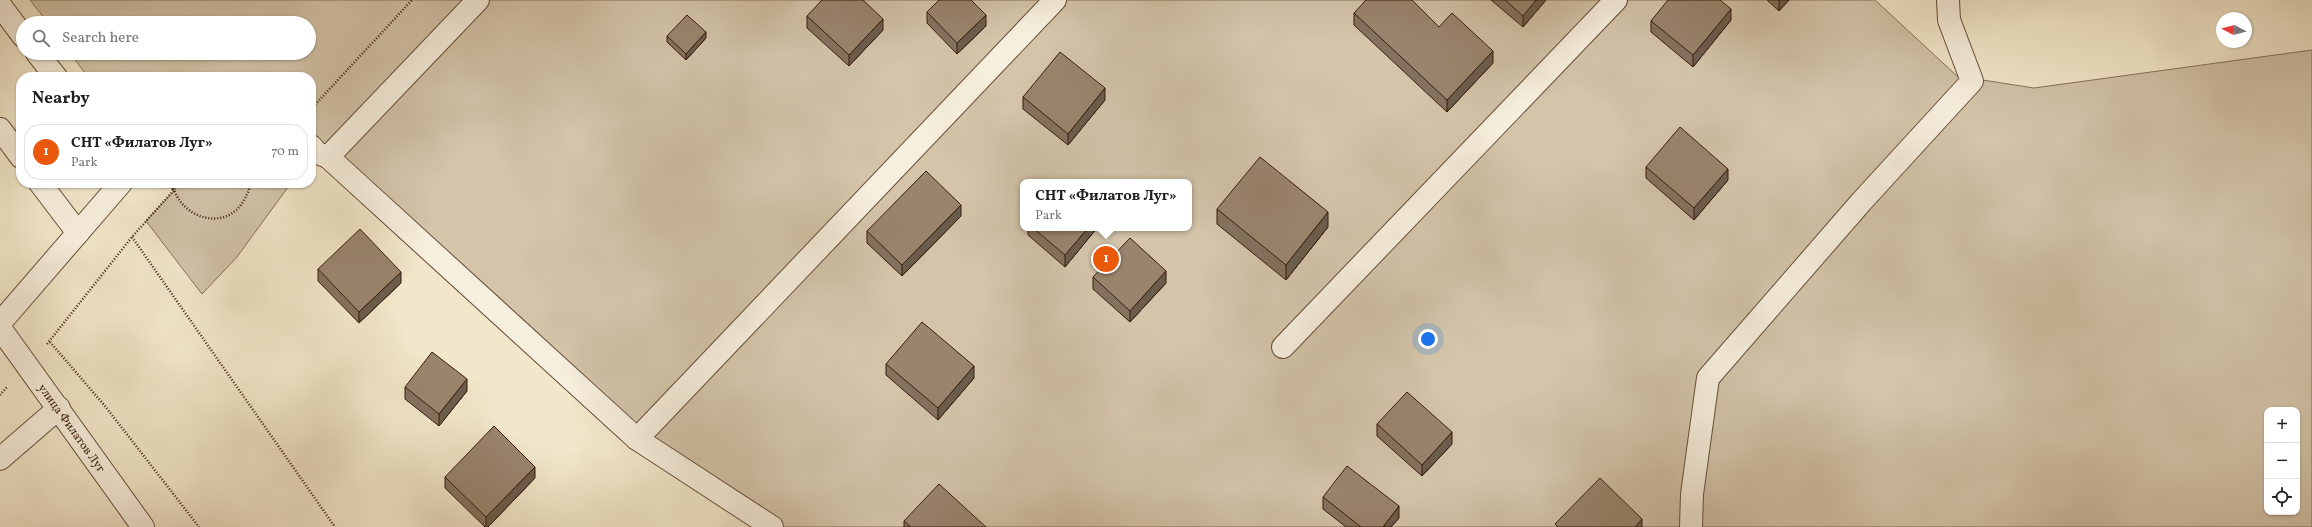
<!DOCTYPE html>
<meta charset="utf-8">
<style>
:root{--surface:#fff;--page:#f6f6f6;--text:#202124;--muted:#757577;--line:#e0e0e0;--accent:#ea580c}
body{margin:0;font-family:Vollkorn,serif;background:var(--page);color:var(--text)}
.controls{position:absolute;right:12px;bottom:12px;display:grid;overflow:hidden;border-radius:8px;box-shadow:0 1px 3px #0004}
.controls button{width:36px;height:36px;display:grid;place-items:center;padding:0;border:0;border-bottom:1px solid var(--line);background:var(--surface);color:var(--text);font:20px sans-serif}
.compass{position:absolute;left:2216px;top:12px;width:36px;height:36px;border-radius:50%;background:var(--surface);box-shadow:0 1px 3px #0004;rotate:277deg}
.you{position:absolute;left:1428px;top:339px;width:14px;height:14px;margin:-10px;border:3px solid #fff;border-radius:50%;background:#1a73e8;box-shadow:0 0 0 6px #1a73e833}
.badge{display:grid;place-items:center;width:26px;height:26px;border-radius:50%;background:var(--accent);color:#fff;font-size:13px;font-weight:700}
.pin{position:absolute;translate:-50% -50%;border:2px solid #fff;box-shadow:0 1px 4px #0006}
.popup{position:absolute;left:1020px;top:179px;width:172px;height:52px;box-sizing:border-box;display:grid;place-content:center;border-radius:8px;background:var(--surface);filter:drop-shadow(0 1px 3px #0005);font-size:13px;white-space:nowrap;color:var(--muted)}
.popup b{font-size:15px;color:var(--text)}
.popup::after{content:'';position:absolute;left:50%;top:100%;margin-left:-8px;border:8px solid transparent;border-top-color:var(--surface)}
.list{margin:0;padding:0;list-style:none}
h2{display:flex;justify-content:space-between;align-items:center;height:52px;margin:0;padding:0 16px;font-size:17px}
h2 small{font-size:13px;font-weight:400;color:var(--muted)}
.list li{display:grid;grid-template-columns:26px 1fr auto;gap:12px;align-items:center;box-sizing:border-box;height:56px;margin:0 8px 8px;padding:0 8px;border:1px solid var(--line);border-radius:16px}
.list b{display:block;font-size:15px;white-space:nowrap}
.list p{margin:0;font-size:13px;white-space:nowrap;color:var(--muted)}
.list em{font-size:13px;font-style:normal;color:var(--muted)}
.icon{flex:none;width:22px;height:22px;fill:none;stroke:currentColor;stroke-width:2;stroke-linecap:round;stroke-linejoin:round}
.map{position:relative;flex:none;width:2312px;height:527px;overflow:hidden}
.search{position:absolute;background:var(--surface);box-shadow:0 1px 3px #0004;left:16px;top:16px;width:300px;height:44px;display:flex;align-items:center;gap:10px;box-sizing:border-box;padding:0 14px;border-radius:22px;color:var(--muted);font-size:15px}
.panel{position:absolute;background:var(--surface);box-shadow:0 1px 3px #0004;left:16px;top:72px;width:300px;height:116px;border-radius:16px}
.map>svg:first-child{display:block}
.green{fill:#d3c4aa;stroke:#86705a;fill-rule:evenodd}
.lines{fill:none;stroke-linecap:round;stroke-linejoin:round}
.minor-casing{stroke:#674e3b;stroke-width:24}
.path{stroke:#391b0b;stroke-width:2.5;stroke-dasharray:1 2;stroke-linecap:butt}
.minor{stroke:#f7efdd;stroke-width:22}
.wall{fill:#84725f;stroke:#391b0b}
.shaded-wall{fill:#6b5d4d;stroke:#391b0b}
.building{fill:#99856e;stroke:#391b0b}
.labels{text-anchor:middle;stroke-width:4;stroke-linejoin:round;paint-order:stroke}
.street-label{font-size:12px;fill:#391b0b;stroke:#f7efdd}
</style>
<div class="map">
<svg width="2312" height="527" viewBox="0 0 2312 527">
<rect width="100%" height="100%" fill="#f2e7ca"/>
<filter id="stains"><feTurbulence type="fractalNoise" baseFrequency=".005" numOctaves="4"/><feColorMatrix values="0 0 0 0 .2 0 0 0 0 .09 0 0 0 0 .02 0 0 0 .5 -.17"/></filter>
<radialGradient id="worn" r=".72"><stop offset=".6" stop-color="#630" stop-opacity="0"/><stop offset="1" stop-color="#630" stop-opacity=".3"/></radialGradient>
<path class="green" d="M 30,0 L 1875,0 L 1957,76 L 2034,88 L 2312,50 L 2312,527 L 754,527 L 623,442 L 311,157 L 311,77 L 88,77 L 70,53 L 309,53 L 309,23 L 48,23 ZM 1023,182 L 1189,182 L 1189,228 L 1023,228 ZM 2267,410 L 2297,410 L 2297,512 L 2267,512 Z
M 165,183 L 291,183 L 237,257 L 202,294 L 146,221 L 174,191 Z"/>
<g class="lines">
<defs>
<g id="minor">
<path d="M 478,0 L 328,157 L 637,439 L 772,527"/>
<path d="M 0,5 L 23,36"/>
<path d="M 37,53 L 56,77"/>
<path d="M 0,129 L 21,157"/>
<path d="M 311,146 L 317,153 L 328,157"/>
<path d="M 40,183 L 78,233"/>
<path d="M 0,323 L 121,183"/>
<path id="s1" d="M 0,328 L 143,527"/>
<path d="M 1283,347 L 1616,0"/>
<path d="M 637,439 L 1055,0"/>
<path d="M 0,459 L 59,408"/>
<path d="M 1691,527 L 1692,494 L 1708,378 L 1862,201 L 1972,81 L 1949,20 L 1948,0"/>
</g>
</defs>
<use href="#minor" class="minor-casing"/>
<path class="path" d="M 311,109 L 412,0
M 177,183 L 174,190 C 185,220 227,231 244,200 C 247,194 250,190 250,183
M 132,237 L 335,527
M 50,342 L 105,406 L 199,527
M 47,344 L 132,237 L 174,190 L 165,183
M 0,395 L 8,386"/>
<use href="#minor" class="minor"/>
</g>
<path class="wall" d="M 1491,0 L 1546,0 L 1523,27 Z
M 1767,0 L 1789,0 L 1779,11 Z
M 927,12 L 986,26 L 957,54 L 927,23 Z
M 1354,13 L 1439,27 L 1493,63 L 1447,112 L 1354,25 Z
M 807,16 L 883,30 L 849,66 L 807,28 Z
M 1731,20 L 1693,67 L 1651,32 L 1651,21 Z
M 667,36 L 706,38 L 686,60 L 667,42 Z
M 1023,97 L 1105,100 L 1068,145 L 1023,109 Z
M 1646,167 L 1728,180 L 1694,220 L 1646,178 Z
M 1217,209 L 1328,227 L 1286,280 L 1217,224 Z
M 961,216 L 902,276 L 867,243 L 867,231 Z
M 1028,228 L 1097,228 L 1065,267 L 1028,235 Z
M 318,269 L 401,283 L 359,323 L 318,281 Z
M 1093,277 L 1166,283 L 1130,322 L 1093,289 Z
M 886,364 L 974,378 L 938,420 L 886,375 Z
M 405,387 L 467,391 L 439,426 L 405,399 Z
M 1377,424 L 1452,444 L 1422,476 L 1377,436 Z
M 445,477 L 535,478 L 488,527 L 485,527 L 445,488 Z
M 1323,497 L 1399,518 L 1391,527 L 1346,527 L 1323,509 Z
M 904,521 L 986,527 L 904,527 Z"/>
<path class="shaded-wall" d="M 1536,0 L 1546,0 L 1523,27 L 1523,16 Z
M 1779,0 L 1789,0 L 1779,11 Z
M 1731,9 L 1731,20 L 1693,67 L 1693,55 Z
M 986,15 L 986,26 L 957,54 L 957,43 Z
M 883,19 L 883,30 L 849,66 L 849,55 Z
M 706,32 L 706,38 L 686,60 L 686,54 Z
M 1493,51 L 1493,63 L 1447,112 L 1447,100 Z
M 1105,88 L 1105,100 L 1068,145 L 1068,134 Z
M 1728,169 L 1728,180 L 1694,220 L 1694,208 Z
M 961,205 L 961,216 L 902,276 L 902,265 Z
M 1328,212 L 1328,227 L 1286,280 L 1286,265 Z
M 1088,228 L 1097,228 L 1065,267 L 1065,255 Z
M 1166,271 L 1166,283 L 1130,322 L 1130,311 Z
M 401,272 L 401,283 L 359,323 L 359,312 Z
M 974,366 L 974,378 L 938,420 L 938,408 Z
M 467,379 L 467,391 L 439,426 L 439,414 Z
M 1452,432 L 1452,444 L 1422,476 L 1422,465 Z
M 535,467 L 535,478 L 488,527 L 486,527 L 486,517 Z
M 1399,506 L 1399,518 L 1391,527 L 1383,527 Z
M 1642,519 L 1642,527 L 1635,527 Z"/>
<path class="building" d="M 822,0 L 863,0 L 883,19 L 849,55 L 807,16 Z
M 939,0 L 971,0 L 986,15 L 957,43 L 927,12 Z
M 1366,0 L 1412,0 L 1439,27 L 1452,13 L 1493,51 L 1447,100 L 1354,13 Z
M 1505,0 L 1536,0 L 1523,16 Z
M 1668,0 L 1720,0 L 1731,9 L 1693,55 L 1651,21 Z
M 687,15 L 706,32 L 686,54 L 667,36 Z
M 1060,52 L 1105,88 L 1068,134 L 1023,97 Z
M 1680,127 L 1728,169 L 1694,208 L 1646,167 Z
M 1260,157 L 1328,212 L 1286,265 L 1217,209 Z
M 926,171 L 961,205 L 902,265 L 867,231 Z
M 1033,228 L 1088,228 L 1065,255 Z
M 360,229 L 401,272 L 359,312 L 318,269 Z
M 1130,238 L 1166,271 L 1130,311 L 1093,277 Z
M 922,322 L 974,366 L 938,408 L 886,364 Z
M 432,352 L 467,379 L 439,414 L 405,387 Z
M 1407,392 L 1452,432 L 1422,465 L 1377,424 Z
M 494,426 L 535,467 L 486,517 L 445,477 Z
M 1347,466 L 1399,506 L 1383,527 L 1361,527 L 1323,497 Z
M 1600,478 L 1642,519 L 1635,527 L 1558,527 L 1555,524 Z
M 939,484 L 986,527 L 911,527 L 904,521 Z"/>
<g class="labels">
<g class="street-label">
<text dy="4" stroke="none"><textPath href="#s1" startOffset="123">улица Филатов Луг</textPath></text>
</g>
</g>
<rect width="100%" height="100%" filter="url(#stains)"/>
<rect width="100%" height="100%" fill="url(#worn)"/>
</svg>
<div class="controls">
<button>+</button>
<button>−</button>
<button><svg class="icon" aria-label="locate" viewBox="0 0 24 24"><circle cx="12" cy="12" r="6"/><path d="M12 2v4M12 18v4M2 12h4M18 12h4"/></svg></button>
</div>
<svg class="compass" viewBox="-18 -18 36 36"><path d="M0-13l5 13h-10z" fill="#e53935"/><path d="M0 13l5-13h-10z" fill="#757577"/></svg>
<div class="you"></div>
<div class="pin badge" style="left:1106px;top:259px">1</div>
<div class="popup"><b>СНТ «Филатов Луг»</b>Park</div>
<div class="search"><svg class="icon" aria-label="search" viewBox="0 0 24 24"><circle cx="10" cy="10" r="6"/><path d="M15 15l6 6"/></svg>Search here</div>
<section class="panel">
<h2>Nearby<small></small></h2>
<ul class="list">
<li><span class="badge">1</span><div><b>СНТ «Филатов Луг»</b><p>Park</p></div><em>70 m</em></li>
</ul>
</section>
</div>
